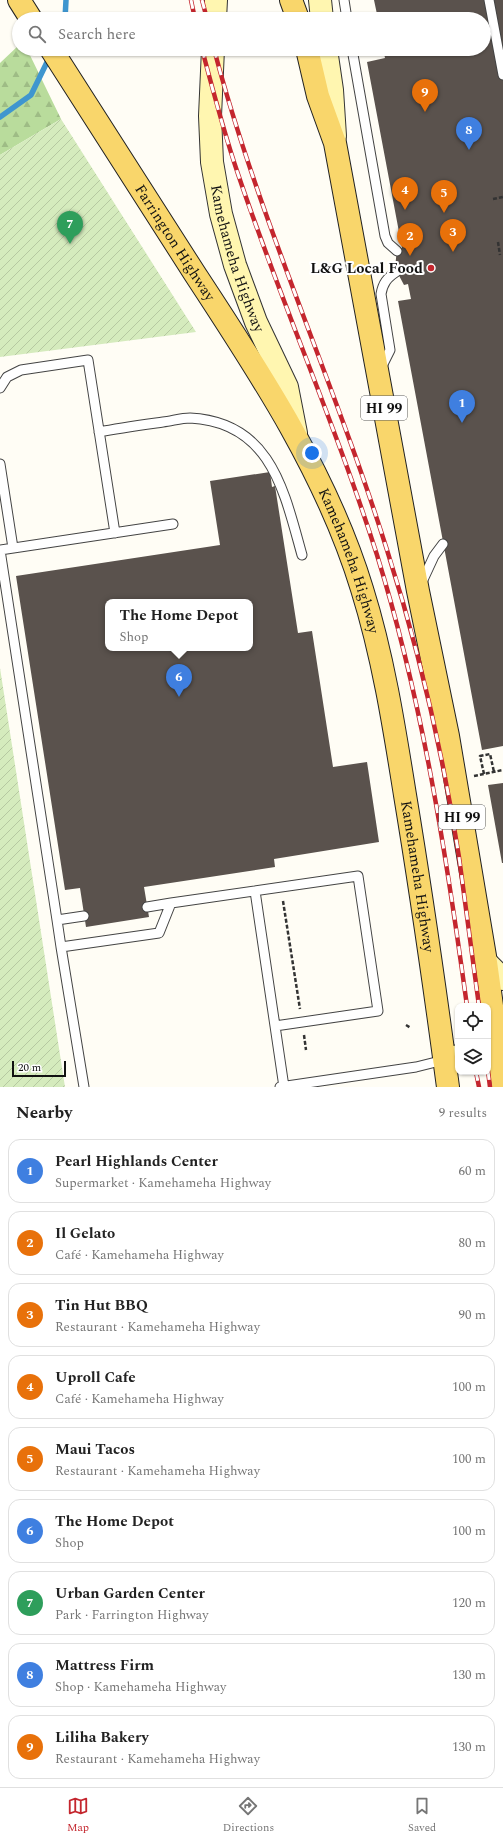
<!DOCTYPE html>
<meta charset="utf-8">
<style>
:root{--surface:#fff;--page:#f2f2f2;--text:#222;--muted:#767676;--line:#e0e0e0;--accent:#c4262e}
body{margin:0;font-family:Spectral,serif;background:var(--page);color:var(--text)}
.controls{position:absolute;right:12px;bottom:12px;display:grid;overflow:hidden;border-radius:8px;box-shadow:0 1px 3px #0004}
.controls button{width:36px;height:36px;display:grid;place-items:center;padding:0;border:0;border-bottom:1px solid var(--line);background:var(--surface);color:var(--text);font:20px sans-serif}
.scale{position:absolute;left:12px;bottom:10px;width:54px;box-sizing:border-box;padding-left:4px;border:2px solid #111;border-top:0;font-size:11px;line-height:14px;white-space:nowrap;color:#111;-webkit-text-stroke:3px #fff;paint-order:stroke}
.you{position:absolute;left:312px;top:453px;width:14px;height:14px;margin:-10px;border:3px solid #fff;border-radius:50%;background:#1a73e8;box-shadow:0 0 0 6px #1a73e833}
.badge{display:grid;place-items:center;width:26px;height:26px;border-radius:50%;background:var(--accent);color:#fff;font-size:13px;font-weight:700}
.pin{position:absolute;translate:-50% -33px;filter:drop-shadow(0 1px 2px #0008)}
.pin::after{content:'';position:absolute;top:21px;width:14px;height:12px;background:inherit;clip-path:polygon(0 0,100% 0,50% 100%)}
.popup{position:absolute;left:105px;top:599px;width:148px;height:52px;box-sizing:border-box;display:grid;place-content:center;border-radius:8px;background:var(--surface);filter:drop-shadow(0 1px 3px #0005);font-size:13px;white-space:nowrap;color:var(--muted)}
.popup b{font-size:15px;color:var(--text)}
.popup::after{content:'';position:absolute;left:50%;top:100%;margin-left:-8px;border:8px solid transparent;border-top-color:var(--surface)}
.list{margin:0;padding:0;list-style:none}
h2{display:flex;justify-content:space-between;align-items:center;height:52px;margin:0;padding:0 16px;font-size:17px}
h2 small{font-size:13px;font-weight:400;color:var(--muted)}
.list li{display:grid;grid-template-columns:26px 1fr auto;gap:12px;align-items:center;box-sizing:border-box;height:64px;margin:0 8px 8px;padding:0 8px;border:1px solid var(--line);border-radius:12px}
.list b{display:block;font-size:15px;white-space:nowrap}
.list p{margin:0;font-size:13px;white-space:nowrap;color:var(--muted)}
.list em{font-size:13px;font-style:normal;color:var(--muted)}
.icon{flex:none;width:22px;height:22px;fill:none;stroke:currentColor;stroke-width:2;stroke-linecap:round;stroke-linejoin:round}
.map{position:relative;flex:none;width:503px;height:1087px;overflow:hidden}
.search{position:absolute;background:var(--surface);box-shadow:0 1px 3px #0004;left:12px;right:12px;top:12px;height:44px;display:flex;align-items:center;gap:10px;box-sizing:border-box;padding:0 14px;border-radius:22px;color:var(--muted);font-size:15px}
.sheet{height:700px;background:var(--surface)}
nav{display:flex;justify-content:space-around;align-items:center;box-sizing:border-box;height:56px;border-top:1px solid var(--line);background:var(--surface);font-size:11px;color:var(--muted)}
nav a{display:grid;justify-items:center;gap:2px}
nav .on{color:var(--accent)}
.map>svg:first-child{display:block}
.forest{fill:url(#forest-firs)}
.garden{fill:url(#garden-furrows)}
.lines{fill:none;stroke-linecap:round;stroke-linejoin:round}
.stream{stroke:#3f96cf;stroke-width:5.5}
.building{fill:#5a524d;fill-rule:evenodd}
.lane-casing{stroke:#444;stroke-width:11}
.secondary-casing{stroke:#333;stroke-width:24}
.primary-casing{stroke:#222;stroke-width:24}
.path{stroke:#333;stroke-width:2.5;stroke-dasharray:4 2;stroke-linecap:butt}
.lane{stroke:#fff;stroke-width:9}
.secondary{stroke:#fff6b0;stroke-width:22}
.primary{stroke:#f9d66b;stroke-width:22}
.rail-casing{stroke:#c4262e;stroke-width:4.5}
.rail{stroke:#fff;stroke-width:3;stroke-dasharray:9;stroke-linecap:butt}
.poi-dot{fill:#c4262e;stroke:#fff;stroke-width:1.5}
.labels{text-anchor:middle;stroke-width:4;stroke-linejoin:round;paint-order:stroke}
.shield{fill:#fff;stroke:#585858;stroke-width:1}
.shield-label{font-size:14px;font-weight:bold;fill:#111}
.street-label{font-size:15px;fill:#111;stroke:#fff}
.poi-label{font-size:15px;font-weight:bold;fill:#111;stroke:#fff;text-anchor:end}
</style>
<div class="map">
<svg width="503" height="1087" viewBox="0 0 503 1087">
<defs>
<pattern id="forest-firs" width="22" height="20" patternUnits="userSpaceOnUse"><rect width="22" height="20" fill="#b9dc9c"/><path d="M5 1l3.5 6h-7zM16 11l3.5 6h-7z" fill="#9ebc85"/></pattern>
<pattern id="garden-furrows" width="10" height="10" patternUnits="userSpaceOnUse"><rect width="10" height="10" fill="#d5ebbd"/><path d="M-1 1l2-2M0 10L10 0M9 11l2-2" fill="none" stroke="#b6c8a1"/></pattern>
</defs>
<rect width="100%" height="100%" fill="#fffdf5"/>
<path class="forest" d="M 19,45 L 19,49 L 27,49 L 61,119 L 0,155 L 0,63 Z"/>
<path class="garden" d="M 61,119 L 196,332 L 0,357 L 0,155 Z
M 0,668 L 65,1087 L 0,1087 Z"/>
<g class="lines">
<path class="stream" d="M 65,19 L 66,0
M 0,117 L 31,95 L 50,56"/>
</g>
<path class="building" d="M 374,0 L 503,0 L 503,746 L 482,750 L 398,301 L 411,299 L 408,284 L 404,285 L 395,268 L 397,249 L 402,248 L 367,62 L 385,58 L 383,49 L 484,49 L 484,19 L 378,19 Z
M 270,472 L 272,487 L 275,486 L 298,633 L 312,631 L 333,767 L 367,762 L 379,842 L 274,859 L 275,867 L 144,887 L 149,917 L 86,927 L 80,888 L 65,890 L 16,576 L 220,545 L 210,481 ZM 108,602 L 250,602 L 250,648 L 108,648 Z
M 503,783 L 503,863 L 502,863 L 488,785 Z"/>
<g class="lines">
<defs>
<path id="lane" d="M 344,0 L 347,19
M 489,0 L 503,75
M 352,49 L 385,236 L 388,243 L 397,251
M 381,368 L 390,350 L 381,294 C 383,283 387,278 396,272
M 0,388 L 7,377 L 21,370 L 88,360 L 115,533
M 99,432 C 120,428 142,425 163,422 C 172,421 181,418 190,418 C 271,422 284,491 302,555
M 0,464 L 13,548
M 421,584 L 434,556 L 443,544
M 255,891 L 275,1026
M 147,907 L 171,903
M 57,920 L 0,550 L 173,524
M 61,947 L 57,920 L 84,916
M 84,1087 L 61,947 L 159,933 L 171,903 L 358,876 L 378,1011 L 275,1026 L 284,1087
M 280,1087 L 416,1067 L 444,1060"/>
<g id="secondary">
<path d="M 320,0 L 322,19"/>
<path d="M 215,19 L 216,0"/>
<path id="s1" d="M 213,49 L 210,116 L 212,162 L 221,214 L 235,265 L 256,322 L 287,387 L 296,433"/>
<path d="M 326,49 L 332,90 L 335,136"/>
<path d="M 486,962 L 503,979"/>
<path d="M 444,1060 L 458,1056"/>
</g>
<g id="primary">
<path d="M 19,0 L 31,19"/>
<path d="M 291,0 L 298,19"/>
<path id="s2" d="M 51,49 C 99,124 147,199 195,274 C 260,373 327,474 362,589 C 383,656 394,726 405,795 C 421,892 435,989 448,1087"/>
<path d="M 307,49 L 318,96 L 335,143 L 418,591 L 448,736 L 486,962 L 503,1087"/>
</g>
</defs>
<use href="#lane" class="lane-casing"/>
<use href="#secondary" class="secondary-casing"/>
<use href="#primary" class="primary-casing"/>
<path class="path" d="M 493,199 L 503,197
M 498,242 L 500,255
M 484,774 L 480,756 L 490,754 L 494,772
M 474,776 L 503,770
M 283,901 L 300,1009
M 406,1025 L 411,1028
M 304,1035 L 306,1050"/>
<use href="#lane" class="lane"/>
<use href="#secondary" class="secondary"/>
<use href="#primary" class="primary"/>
<defs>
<path id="rail" d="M 191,0 L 195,19
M 202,0 L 207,19
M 202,49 C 213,91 224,133 238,174 C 281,302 336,426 377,555 C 423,703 446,853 467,1006
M 214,49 C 259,220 334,381 387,550 C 419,650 443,754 459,857 C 466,907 472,956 479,1006
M 488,1071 L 490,1087
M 476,1072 L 479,1087"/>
</defs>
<use href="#rail" class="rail-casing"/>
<use href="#rail" class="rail"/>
</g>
<circle class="poi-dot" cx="431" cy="268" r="4"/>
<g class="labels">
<g class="shield">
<rect x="361" y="396" width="46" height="24" rx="3"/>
<rect x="439" y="805" width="46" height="24" rx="3"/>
</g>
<g class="shield-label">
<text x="384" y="413">HI 99</text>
<text x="462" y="822">HI 99</text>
</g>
<g class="street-label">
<text dy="5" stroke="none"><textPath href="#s2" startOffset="230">Farrington Highway</textPath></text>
<text dy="5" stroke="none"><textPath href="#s1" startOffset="213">Kamehameha Highway</textPath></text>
<text dy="5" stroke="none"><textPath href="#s2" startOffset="594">Kamehameha Highway</textPath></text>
<text dy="5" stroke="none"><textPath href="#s2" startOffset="918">Kamehameha Highway</textPath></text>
</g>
<g class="poi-label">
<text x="423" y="273">L&amp;G Local Food</text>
</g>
</g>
</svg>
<div class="controls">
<button><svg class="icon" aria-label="locate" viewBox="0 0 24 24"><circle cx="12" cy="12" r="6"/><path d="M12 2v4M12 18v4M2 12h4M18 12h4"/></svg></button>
<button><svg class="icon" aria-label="layers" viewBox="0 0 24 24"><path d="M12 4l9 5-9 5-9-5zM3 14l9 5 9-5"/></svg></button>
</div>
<div class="scale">20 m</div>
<div class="you"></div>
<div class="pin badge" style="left:462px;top:423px;background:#3f7fe0">1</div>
<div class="pin badge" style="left:410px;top:256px;background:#e8710a">2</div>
<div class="pin badge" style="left:453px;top:252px;background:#e8710a">3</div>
<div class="pin badge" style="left:405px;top:210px;background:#e8710a">4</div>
<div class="pin badge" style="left:444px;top:213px;background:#e8710a">5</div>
<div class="pin badge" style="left:179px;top:697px;background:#3f7fe0">6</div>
<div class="popup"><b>The Home Depot</b>Shop</div>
<div class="pin badge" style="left:70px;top:244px;background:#2e9e5b">7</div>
<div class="pin badge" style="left:469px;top:150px;background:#3f7fe0">8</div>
<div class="pin badge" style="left:425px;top:112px;background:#e8710a">9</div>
<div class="search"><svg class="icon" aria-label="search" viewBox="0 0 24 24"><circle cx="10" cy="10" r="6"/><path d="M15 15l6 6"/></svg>Search here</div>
</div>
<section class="sheet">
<h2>Nearby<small>9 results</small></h2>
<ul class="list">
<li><span class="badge" style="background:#3f7fe0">1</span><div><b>Pearl Highlands Center</b><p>Supermarket · Kamehameha Highway</p></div><em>60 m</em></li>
<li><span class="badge" style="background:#e8710a">2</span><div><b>Il Gelato</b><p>Café · Kamehameha Highway</p></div><em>80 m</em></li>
<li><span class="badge" style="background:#e8710a">3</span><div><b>Tin Hut BBQ</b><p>Restaurant · Kamehameha Highway</p></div><em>90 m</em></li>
<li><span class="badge" style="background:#e8710a">4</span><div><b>Uproll Cafe</b><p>Café · Kamehameha Highway</p></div><em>100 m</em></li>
<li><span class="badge" style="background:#e8710a">5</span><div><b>Maui Tacos</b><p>Restaurant · Kamehameha Highway</p></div><em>100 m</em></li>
<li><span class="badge" style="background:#3f7fe0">6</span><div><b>The Home Depot</b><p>Shop</p></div><em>100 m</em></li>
<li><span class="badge" style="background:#2e9e5b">7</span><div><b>Urban Garden Center</b><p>Park · Farrington Highway</p></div><em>120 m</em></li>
<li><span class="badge" style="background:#3f7fe0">8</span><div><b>Mattress Firm</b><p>Shop · Kamehameha Highway</p></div><em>130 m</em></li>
<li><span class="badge" style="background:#e8710a">9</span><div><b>Liliha Bakery</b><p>Restaurant · Kamehameha Highway</p></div><em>130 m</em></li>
</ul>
</section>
<nav>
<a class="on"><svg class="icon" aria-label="map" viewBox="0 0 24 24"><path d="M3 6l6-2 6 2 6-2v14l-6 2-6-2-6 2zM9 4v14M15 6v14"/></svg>Map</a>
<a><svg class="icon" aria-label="directions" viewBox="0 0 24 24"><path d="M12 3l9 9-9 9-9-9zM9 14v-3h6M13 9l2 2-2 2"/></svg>Directions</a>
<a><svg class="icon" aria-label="saved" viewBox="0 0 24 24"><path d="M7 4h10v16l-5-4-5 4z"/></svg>Saved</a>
</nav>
